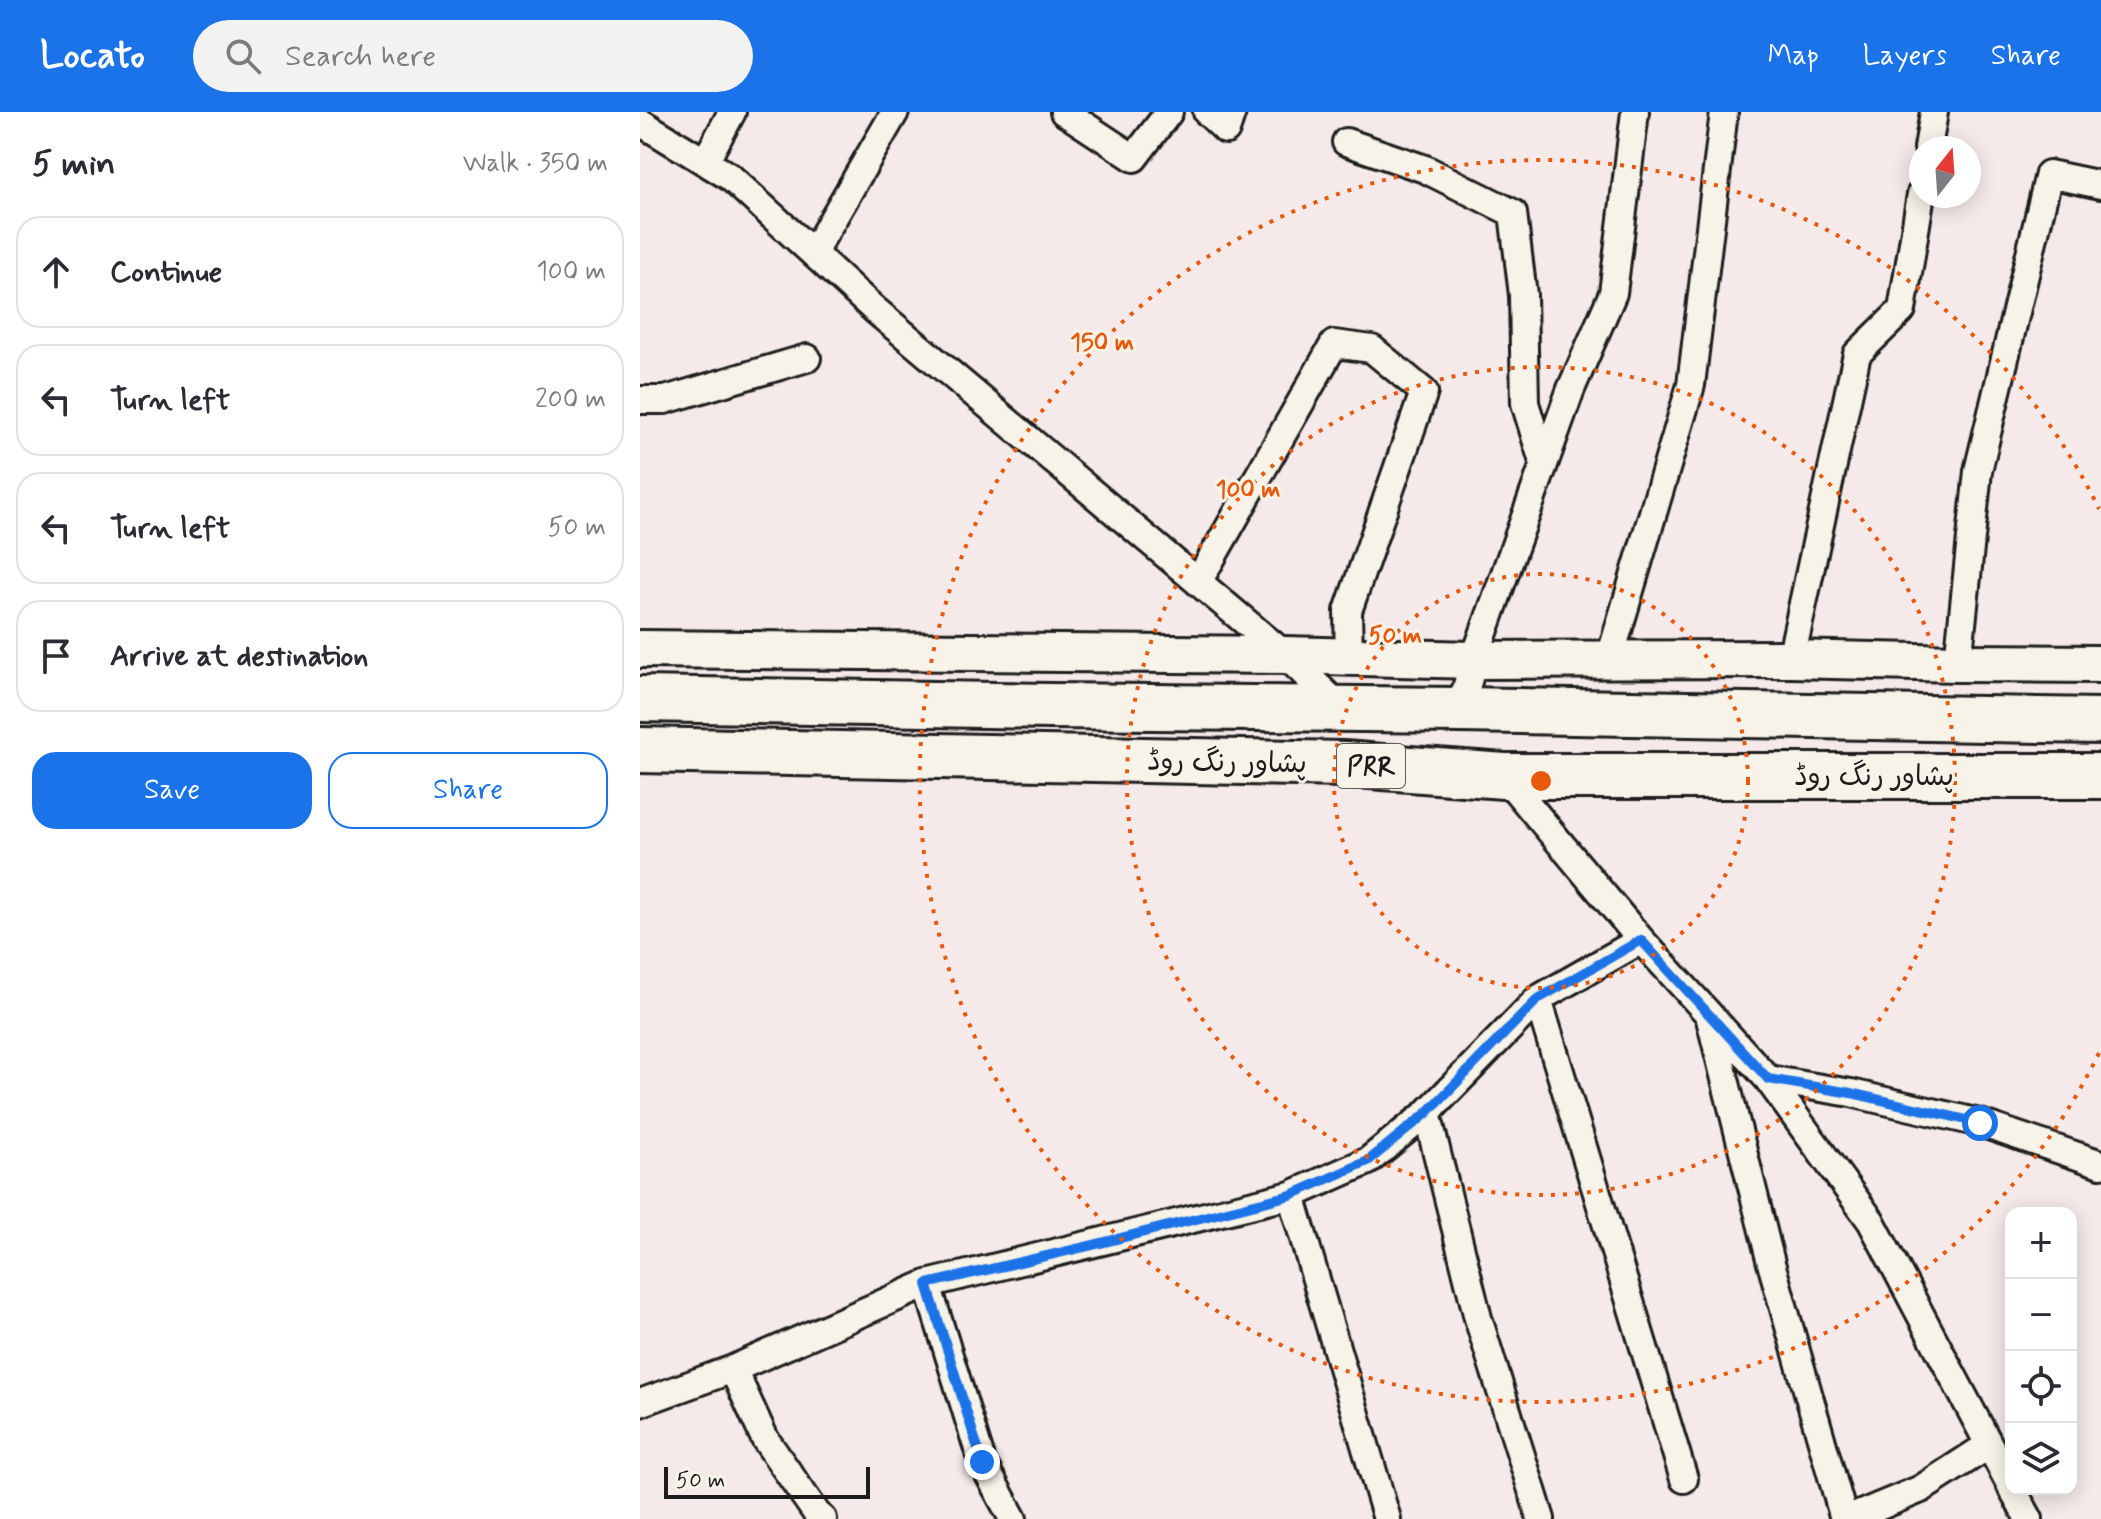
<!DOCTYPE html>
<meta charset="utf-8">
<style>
:root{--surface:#fff;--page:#f2f2f3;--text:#2b2b33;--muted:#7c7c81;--line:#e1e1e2;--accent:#1a73e8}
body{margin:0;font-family:Mynerve,"Playpen Sans Arabic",sans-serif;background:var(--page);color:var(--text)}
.controls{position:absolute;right:24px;bottom:24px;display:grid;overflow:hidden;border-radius:16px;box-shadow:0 4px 20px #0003}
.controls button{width:72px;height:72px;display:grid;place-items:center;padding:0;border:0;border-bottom:2px solid var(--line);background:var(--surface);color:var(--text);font:40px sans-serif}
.compass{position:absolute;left:1269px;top:24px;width:72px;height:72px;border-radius:50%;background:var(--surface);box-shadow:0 4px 20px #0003;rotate:17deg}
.scale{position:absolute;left:24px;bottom:20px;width:206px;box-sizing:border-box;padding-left:8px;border:4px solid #1c1c1c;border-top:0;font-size:22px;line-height:28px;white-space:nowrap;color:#1c1c1c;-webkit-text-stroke:6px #f7f3e8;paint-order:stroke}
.stop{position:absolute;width:24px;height:24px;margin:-18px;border:6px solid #1a73e8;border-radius:50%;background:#fff}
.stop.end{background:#1a73e8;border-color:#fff;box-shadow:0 2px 8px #0008}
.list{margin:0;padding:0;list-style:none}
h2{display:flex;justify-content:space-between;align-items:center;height:104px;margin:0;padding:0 32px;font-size:34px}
h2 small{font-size:26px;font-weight:400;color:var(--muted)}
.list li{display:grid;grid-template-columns:52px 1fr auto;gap:24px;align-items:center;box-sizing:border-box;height:112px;margin:0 16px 16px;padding:0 16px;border:2px solid var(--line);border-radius:24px}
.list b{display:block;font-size:30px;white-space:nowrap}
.list em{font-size:26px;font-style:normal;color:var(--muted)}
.actions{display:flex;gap:16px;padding:24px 32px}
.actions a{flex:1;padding:18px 0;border:2px solid var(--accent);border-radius:24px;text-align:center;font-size:28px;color:var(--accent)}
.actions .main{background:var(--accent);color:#fff}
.icon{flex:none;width:44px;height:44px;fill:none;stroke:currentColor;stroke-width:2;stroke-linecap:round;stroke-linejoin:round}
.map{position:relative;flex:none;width:1461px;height:1407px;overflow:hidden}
header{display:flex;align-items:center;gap:48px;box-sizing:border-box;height:112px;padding:0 40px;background:var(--accent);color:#fff}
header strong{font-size:38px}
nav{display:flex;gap:44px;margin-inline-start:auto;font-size:28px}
.search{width:560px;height:72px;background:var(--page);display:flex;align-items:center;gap:20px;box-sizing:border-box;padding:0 28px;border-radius:44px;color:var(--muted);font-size:30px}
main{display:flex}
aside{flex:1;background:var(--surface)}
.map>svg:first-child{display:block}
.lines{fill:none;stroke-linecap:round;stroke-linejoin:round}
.street-casing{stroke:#1c1c1c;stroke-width:32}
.secondary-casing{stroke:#1c1c1c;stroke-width:42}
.highway-casing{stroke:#1c1c1c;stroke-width:50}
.street{stroke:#f7f3e8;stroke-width:26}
.secondary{stroke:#f7f3e8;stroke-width:36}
.highway{stroke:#f7f3e8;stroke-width:44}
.route{stroke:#1a73e8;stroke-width:10}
.ring{fill:none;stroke:#e8590c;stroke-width:4;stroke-dasharray:4 8}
.labels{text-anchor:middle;stroke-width:6;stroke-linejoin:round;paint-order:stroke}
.shield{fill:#f7f3e8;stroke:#5e5c59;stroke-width:2}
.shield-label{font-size:26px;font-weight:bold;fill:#1c1c1c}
.street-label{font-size:28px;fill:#1c1c1c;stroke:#f7f3e8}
.centre{fill:#e8590c;stroke:#f7f3e8;stroke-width:4}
.ring-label{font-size:24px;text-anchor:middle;font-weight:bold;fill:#e8590c;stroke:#f7f3e8;stroke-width:6;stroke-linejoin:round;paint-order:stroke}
</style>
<header>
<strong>Locato</strong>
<div class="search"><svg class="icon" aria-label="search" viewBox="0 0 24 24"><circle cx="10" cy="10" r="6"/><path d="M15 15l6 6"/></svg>Search here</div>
<nav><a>Map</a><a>Layers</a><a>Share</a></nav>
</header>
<main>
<aside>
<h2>5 min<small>Walk · 350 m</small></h2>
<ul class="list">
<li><svg class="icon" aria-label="ahead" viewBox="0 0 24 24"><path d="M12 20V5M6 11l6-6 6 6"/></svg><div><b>Continue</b></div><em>100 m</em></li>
<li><svg class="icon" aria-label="left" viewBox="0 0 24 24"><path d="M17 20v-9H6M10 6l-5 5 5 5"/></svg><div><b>Turn left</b></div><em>200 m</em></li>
<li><svg class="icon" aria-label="left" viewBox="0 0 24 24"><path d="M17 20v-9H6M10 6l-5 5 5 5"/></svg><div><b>Turn left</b></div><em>50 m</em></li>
<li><svg class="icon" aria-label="arrive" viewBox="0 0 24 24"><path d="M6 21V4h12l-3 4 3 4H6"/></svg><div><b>Arrive at destination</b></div></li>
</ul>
<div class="actions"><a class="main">Save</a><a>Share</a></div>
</aside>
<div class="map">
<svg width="1461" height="1407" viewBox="0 0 1461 1407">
<rect width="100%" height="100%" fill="#f5eae9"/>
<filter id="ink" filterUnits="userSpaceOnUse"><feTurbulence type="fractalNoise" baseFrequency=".0125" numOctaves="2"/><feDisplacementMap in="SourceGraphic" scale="16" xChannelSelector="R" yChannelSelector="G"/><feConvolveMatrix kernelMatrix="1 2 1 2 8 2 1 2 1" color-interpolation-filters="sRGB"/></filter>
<g filter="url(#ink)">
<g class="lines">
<defs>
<path id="street" d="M 424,0 L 494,46 L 529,0
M 567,0 L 586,18 L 592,0
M 0,10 L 90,65 L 235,198 L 645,543 L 702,597
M 706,30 L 785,57 L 873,101 L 883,183 L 885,291 L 904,353
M 1288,36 L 1294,0
M 65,50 L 92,0
M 173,141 L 255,0
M 0,288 L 25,288 L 167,246
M 558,470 L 694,232 L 732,237 L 784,280 L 708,499 L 709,545
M 1151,547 L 1217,242 L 1262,198 L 1281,82
M 969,549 L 1051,273 L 1084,0
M 1318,551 L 1338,359 L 1409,62 L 1461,73
M 820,598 L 834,548 L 931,277 L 973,181 L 995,0
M 864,664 L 1001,828 L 1128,967 L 1211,981 L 1340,1011 L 1461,1052
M 898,887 L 1044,1367
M 1069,903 L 1131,1151 L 1204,1407
M 1128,967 L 1231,1109 L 1371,1374
M 787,1001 L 838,1206 L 901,1407
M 651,1083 L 747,1407
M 287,1172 L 342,1350 L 373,1407
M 93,1257 L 125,1327 L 177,1402 L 183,1407
M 0,1291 L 93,1257 L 287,1172 L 651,1083 L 728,1049 L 787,1001 L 898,887 L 1001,828
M 1372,1377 L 1389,1407
M 1209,1407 L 1281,1377 L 1349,1333"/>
<path id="secondary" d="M 0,537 L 645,543 L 834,548 L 1151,547 L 1318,551 L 1461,552"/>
<path id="highway" d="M 0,587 L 409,594 L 820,598 L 1461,609
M 0,638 L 703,652 L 864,664 L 1461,664"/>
</defs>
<use href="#street" class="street-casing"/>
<use href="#secondary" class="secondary-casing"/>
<use href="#highway" class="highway-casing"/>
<use href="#street" class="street"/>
<use href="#secondary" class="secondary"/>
<use href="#highway" class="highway"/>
</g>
</g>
<g class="lines" filter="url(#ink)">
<path class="route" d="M 342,1350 L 287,1172 L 453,1133 L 651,1083 L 728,1049 L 787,1001 L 898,887 L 1001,828 L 1128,967 L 1211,981 L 1340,1011"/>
</g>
<g class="ring">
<circle cx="901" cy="669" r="207"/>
<circle cx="901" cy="669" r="414"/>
<path d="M1459 941A621 621 0 1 1 1459 397"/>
</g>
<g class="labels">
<rect class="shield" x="697" y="632" width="68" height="44" rx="6"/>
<g class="shield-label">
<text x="731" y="663">PRR</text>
</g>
<g class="street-label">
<text transform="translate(587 649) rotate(1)" y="10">پشاور رنگ روڈ</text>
<text x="1234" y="673">پشاور رنگ روڈ</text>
</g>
</g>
<circle cx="901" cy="669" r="12" class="centre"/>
<g class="ring-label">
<text x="462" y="238">150 m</text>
<text x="608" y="385">100 m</text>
<text x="755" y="531">50 m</text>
</g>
</svg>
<div class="controls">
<button>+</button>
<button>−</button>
<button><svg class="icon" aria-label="locate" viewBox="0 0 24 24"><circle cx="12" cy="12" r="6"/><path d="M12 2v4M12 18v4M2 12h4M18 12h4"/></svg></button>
<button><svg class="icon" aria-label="layers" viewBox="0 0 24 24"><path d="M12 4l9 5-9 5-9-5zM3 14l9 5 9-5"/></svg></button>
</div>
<svg class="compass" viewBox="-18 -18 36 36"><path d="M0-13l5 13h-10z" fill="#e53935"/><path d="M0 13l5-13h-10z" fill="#7c7c81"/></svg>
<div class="scale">50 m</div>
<div class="stop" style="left:1340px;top:1011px"></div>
<div class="stop end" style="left:342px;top:1350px"></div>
</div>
</main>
